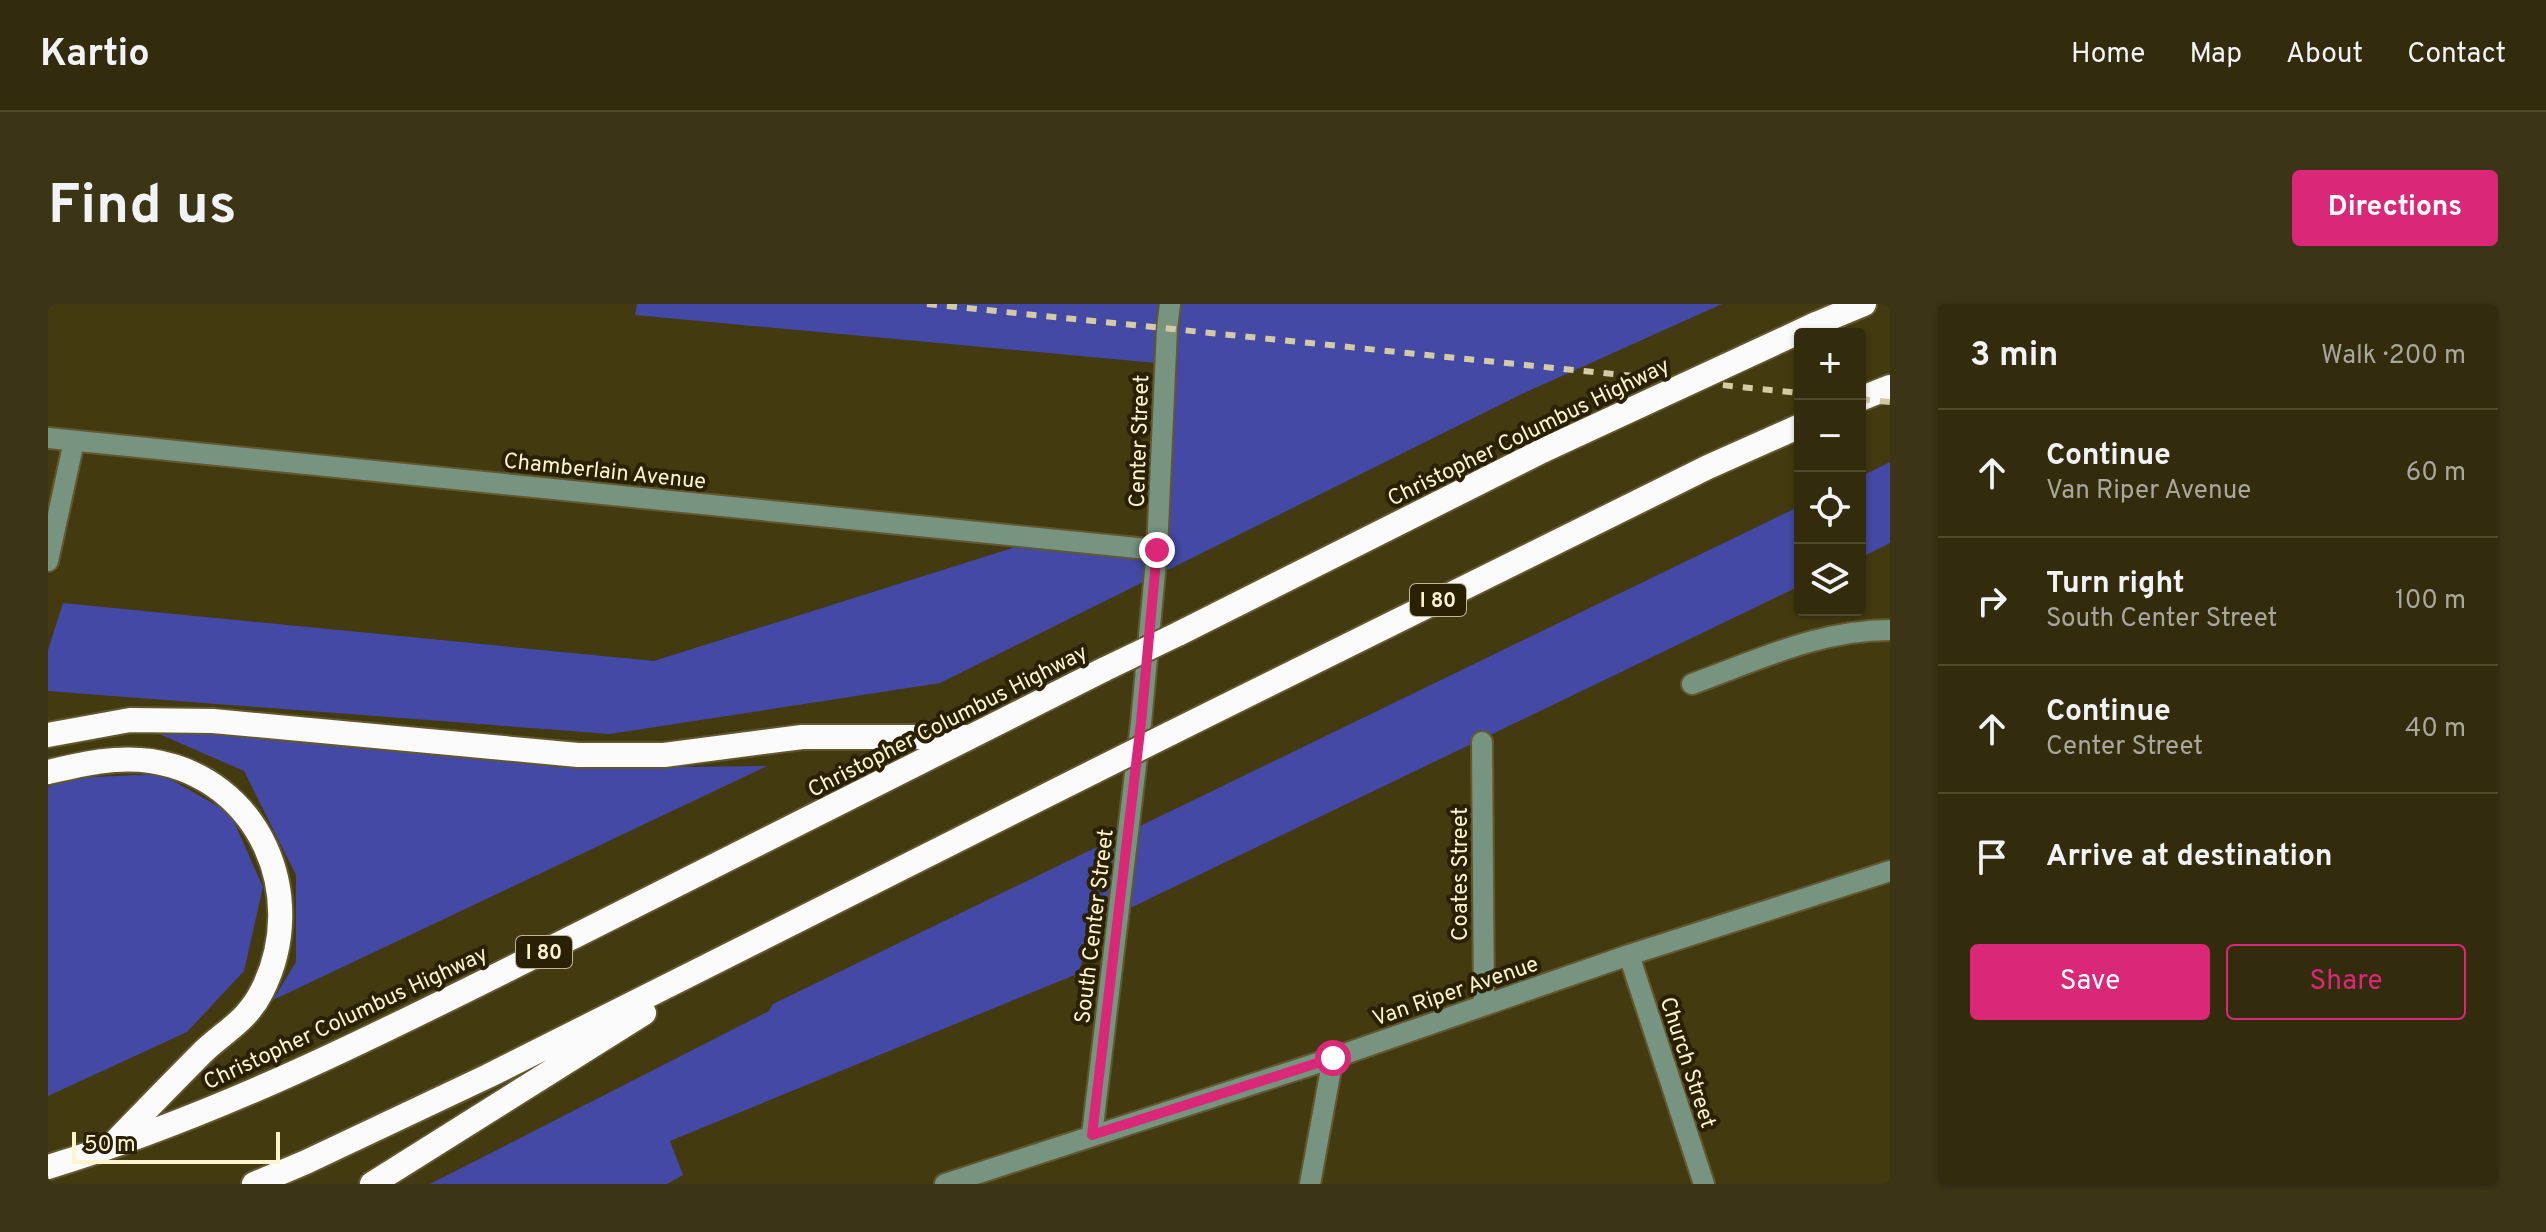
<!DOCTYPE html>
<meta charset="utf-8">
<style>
:root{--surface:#332c0c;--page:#3b3415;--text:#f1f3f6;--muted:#a9a79d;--line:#4e482d;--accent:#db2777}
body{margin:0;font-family:Overpass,sans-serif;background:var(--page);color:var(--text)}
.controls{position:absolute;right:24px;top:24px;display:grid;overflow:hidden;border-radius:8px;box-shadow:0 2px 6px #0004}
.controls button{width:72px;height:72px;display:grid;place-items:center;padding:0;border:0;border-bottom:2px solid var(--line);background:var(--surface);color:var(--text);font:40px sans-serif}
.scale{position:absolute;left:24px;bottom:20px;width:208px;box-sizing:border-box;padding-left:8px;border:4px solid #fef5cf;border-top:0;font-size:22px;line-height:28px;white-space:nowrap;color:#fef5cf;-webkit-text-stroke:6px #292101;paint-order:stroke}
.stop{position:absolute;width:24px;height:24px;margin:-18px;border:6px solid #db2777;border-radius:50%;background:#fff}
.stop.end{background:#db2777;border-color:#fff;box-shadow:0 2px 8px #0008}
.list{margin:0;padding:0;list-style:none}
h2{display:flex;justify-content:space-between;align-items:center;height:104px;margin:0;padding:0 32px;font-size:34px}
h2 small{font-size:26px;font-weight:400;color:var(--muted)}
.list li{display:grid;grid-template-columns:52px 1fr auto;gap:24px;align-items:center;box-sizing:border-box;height:128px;padding:0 32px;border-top:2px solid var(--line)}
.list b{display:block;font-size:30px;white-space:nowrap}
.list p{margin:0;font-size:26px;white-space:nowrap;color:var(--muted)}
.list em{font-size:26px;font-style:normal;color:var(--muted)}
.actions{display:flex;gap:16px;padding:24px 32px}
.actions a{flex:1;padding:18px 0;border:2px solid var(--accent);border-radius:8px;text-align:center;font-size:28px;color:var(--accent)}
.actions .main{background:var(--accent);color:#fff}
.icon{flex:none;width:44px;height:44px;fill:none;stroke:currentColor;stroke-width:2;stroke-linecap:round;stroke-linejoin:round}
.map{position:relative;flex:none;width:1842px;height:880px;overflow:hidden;border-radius:8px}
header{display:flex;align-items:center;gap:48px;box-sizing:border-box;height:112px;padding:0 40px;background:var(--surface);border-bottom:2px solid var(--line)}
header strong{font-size:38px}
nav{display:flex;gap:44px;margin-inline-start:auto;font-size:28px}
.intro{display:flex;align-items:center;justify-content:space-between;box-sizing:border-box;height:192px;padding:0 48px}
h1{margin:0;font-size:56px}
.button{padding:20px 36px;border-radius:8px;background:var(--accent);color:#fff;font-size:28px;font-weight:700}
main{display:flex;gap:48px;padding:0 48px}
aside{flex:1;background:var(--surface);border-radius:8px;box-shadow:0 2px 6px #0004}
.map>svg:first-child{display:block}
.green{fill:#4349a5}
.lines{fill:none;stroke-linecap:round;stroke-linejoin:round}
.minor-casing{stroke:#62582f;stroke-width:24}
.highway-casing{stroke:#62582f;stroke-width:28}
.minor{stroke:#769480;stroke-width:20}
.highway{stroke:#fbfbfb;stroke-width:24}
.rail{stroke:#d4cba4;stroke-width:6;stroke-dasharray:10 10;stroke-linecap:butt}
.highway-bridge-casing{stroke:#62582f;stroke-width:28;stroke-linecap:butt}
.highway-bridge{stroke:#fbfbfb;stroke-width:24}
.route{stroke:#db2777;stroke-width:10}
.labels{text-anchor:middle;stroke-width:8;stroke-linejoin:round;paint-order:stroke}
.shield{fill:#292101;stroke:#beb591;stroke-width:2}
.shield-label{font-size:20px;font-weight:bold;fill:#fef5cf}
.street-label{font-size:22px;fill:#fef5cf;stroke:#292101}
</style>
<header>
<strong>Kartio</strong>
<nav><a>Home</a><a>Map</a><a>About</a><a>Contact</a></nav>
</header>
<div class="intro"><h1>Find us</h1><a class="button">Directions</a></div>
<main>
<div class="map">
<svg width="1842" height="880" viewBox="0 0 1842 880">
<rect width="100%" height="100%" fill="#443a10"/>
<path class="green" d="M 589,0 L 1674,0 L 1476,89 L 892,379 L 562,430 L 0,387 L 0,346 L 15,299 L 606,357 L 987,237 L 1107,243 L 1119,60 L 587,11 Z
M 1842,158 L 1842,239 L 1812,254 L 1812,173 Z
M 1752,202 L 1752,282 L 1051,619 L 1029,670 L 622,837 L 635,871 L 619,880 L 382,880 L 721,707 L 725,700 Z
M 102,426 L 253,433 L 547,464 L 719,462 L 225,696 L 248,658 L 248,571 L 196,467 Z
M 113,470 L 182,509 L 215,583 L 196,667 L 139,728 L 0,792 L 0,483 L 25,474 Z"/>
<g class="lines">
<defs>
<path id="minor" d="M 0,134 L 1109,246
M 0,257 L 26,137
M 1644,380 C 1710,356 1771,326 1842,326
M 1434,438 L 1436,701
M 1581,651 L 1656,880
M 1044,831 L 1093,419 L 1109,246 L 1119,25 L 1122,0
M 897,880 L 1285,754 L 1581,651 L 1842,567
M 1262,880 L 1285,754"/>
<path id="highway" d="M 1768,20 L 1816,0
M 1812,95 L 1842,83
M 1130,330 L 1496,146
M 1121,430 L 1660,163 L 1752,122
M 0,431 L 82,416 L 165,417 L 530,451 L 616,451 L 754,433 L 918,433
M 0,468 C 34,460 67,452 103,457 C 212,474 262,592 214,687 C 199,717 177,727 155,748 C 125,778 95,809 65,840
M 0,863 C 184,807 355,718 527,632 C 703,543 880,455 1057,365
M 206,880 L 258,858 L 440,772 L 1047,467
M 324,880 L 596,709"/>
</defs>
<use href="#minor" class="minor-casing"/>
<use href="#highway" class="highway-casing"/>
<use href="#minor" class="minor"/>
<use href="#highway" class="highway"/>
<path class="rail" d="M 879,0 L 1752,89
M 1812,95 L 1842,98"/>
<defs>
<path id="highway-bridge" d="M 1496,146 L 1768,20
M 1057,365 L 1130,330
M 1047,467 L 1121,430"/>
</defs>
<use href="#highway-bridge" class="highway-bridge-casing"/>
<use href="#highway-bridge" class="highway-bridge"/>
</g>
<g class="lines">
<path class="route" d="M 1109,246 L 1093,419 L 1044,831 L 1285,754"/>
</g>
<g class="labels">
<g class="shield">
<rect x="1362" y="280" width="56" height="32" rx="6"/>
<rect x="468" y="632" width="56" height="32" rx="6"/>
</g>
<g class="shield-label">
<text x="1390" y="303">I 80</text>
<text x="496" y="655">I 80</text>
</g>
<g class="street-label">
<text transform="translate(1480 127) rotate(-26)" y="8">Christopher Columbus Highway</text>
<text transform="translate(1090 137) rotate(-88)" y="8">Center Street</text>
<text transform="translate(557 166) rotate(6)" y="8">Chamberlain Avenue</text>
<text transform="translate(899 416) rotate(-27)" y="8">Christopher Columbus Highway</text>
<text transform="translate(1411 570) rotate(-90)" y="8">Coates Street</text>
<text transform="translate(1045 622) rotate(-83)" y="8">South Center Street</text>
<text transform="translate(1407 686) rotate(-19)" y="8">Van Riper Avenue</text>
<text transform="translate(297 713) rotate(-25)" y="8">Christopher Columbus Highway</text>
<text transform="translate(1641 758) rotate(72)" y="8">Church Street</text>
</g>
</g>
</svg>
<div class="controls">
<button>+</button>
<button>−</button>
<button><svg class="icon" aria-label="locate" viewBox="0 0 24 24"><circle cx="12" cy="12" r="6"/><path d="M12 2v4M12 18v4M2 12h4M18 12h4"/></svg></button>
<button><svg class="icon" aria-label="layers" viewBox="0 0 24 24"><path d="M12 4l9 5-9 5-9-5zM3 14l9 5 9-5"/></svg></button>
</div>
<div class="scale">50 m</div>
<div class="stop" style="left:1285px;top:754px"></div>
<div class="stop end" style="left:1109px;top:246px"></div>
</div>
<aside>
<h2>3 min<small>Walk · 200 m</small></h2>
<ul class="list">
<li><svg class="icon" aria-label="ahead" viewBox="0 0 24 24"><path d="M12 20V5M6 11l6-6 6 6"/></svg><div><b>Continue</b><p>Van Riper Avenue</p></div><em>60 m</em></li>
<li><svg class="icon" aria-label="right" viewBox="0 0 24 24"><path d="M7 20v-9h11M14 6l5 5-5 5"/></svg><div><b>Turn right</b><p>South Center Street</p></div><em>100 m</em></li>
<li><svg class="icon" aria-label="ahead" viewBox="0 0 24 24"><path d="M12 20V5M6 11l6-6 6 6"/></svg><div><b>Continue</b><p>Center Street</p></div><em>40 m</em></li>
<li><svg class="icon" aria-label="arrive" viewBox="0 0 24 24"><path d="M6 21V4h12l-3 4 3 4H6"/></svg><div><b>Arrive at destination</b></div></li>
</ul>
<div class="actions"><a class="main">Save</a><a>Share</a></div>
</aside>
</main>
